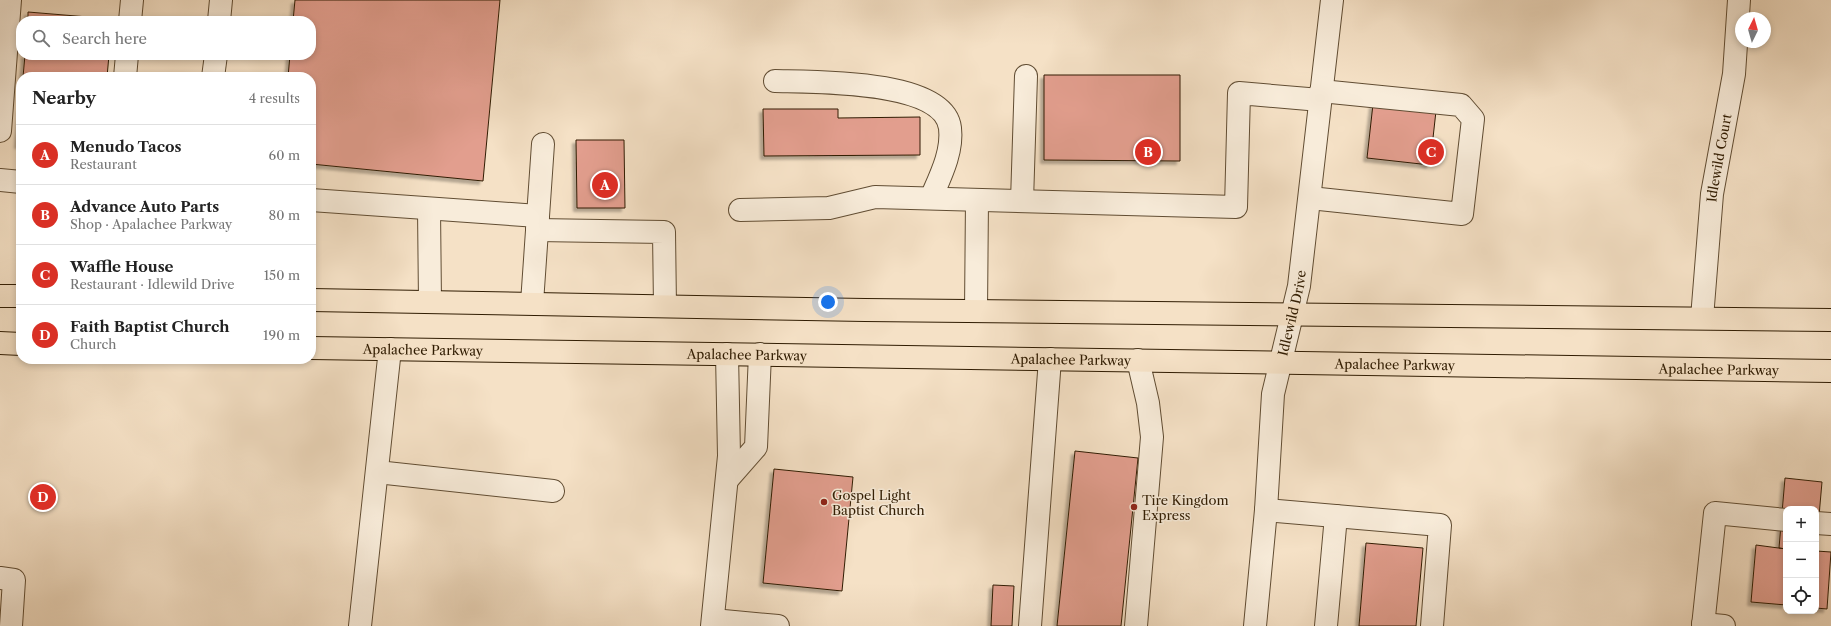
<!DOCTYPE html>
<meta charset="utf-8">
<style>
:root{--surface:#fff;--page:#f6f6f6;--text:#222;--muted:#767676;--line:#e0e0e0;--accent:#d93025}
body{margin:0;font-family:"Libre Caslon Text",serif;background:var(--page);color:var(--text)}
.controls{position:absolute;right:12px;bottom:12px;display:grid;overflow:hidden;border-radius:8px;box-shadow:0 2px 6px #0003}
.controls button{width:36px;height:36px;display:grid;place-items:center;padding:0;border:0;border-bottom:1px solid var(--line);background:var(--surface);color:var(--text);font:20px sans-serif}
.compass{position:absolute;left:1735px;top:12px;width:36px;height:36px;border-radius:50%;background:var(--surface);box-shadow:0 2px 6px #0003;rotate:5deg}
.you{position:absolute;left:828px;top:302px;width:14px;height:14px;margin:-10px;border:3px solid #fff;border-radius:50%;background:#1a73e8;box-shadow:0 0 0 6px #1a73e833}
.badge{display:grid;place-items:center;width:26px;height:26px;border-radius:50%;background:var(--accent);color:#fff;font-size:13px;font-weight:700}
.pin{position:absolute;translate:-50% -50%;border:2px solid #fff;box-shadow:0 1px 4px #0006}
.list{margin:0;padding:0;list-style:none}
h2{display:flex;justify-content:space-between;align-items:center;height:52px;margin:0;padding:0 16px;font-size:17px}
h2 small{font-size:13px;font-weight:400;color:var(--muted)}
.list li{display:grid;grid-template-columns:26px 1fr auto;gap:12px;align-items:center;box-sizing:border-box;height:60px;padding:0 16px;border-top:1px solid var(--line)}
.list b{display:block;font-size:15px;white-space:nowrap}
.list p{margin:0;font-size:13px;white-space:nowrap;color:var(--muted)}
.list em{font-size:13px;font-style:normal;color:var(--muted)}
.icon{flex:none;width:22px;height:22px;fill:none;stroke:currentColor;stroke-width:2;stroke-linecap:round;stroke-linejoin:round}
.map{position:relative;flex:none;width:1831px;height:626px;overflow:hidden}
.search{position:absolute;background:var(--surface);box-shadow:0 2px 6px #0003;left:16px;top:16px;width:300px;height:44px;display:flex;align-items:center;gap:10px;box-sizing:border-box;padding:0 14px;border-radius:16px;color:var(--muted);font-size:15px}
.panel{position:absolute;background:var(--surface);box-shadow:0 2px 6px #0003;left:16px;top:72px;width:300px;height:292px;border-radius:16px}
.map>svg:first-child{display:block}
.building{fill:#e29e8e;stroke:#301c02;filter:url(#shadow)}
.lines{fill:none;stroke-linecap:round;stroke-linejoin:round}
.minor-casing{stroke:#614d33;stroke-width:24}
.major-casing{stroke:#301c02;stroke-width:24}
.minor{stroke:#f8ecda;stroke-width:22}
.major{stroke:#f5e1c6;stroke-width:22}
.poi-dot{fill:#8f2418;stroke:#f8ecda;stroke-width:1.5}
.labels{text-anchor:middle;stroke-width:3;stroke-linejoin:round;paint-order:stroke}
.street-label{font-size:13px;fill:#301c02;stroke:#f8ecda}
.poi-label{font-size:13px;fill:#301c02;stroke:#f8ecda;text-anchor:start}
</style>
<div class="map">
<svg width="1831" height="626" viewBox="0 0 1831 626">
<defs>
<filter id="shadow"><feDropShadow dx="-3.5" dy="3.5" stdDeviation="1" flood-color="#0004"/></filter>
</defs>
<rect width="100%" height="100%" fill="#f5e1c6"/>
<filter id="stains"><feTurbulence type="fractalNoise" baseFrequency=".005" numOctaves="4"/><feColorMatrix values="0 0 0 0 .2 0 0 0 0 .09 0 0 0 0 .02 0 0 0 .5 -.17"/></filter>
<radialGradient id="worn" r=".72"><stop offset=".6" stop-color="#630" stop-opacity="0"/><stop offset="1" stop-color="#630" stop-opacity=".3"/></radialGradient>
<path class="building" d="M 295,0 L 500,0 L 483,181 L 311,164 L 311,77 L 288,77 L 290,55 L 311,55 L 311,21 L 293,21 Z
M 28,12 L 112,19 L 112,21 L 28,21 Z
M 25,55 L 109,55 L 107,77 L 23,77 Z
M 1044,75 L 1180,75 L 1180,161 L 1044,160 Z
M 1373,104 L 1436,111 L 1430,165 L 1367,158 Z
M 21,108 L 21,145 L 18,145 Z
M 763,109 L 838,109 L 838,118 L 920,117 L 920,155 L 764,156 Z
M 576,140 L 624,140 L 625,208 L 577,208 Z
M 1075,451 L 1138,458 L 1121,626 L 1057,626 Z
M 774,469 L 853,477 L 842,591 L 763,583 Z
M 1785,478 L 1822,482 L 1816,550 L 1816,509 L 1786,509 L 1786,549 L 1779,548 Z
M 1366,543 L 1423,548 L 1416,626 L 1359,626 Z
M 1756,545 L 1786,549 L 1786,605 L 1751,602 Z
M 1816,551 L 1831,552 L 1827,609 L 1816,608 Z
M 993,585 L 1014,586 L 1012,626 L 991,626 Z"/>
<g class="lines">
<defs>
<g id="minor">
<path d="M 130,21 L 132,0"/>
<path d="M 219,21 L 221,0"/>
<path d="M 125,77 L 127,55"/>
<path d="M 213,77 L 216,55"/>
<path d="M 775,81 C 812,82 944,79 950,128 C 953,152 940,177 931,198"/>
<path d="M 0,131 L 10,0"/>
<path d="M 0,180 L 21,182"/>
<path d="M 1310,198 L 1462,214 L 1473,119 L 1461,105 L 1321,91"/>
<path d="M 311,200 L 538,216"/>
<path d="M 1022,201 L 1026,76"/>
<path d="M 429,209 L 430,302"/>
<path d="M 740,210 L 829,208 L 875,197 L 1236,207 L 1239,93 L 1320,100"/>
<path d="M 537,230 L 664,232 L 665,306"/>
<path d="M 532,303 L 543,144"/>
<path d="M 976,311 L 977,200"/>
<path id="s1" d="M 1702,318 L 1712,194 L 1734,74 L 1739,0"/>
<path d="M 377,472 L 553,491"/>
<path d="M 727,480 L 756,447 L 760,354"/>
<path d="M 1266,510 L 1440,525 L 1432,626"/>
<path d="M 1816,523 L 1831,524"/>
<path d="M 0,578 L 14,580 L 11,626"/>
<path d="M 713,620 L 778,626"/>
<path d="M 1703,624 L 1724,626"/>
<path d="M 360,626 L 390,349"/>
<path d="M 712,626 L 729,456 L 727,354"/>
<path d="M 1030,626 L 1050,359"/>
<path d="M 1136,626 L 1152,437 L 1148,403 L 1138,360"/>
<path id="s2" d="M 1255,626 L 1266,510 L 1273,394 L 1299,286 L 1332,0"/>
<path d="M 1326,626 L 1336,516"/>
<path d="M 1703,626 L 1715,513 L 1786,520"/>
</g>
<g id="major">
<path d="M 0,296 L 21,296"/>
<path d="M 311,300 L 865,310 L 1831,320"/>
<path d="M 0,343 L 21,344"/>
<path id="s3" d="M 311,348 L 1831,371"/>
</g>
</defs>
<use href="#minor" class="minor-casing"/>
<use href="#major" class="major-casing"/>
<use href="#minor" class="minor"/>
<use href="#major" class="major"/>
</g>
<g class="poi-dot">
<circle cx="824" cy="502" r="4"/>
<circle cx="1134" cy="507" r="4"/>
</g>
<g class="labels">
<g class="street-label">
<text dy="5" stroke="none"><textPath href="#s1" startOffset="161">Idlewild Court</textPath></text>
<text dy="5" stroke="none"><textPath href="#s2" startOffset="316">Idlewild Drive</textPath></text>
<text dy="5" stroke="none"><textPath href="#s3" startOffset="112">Apalachee Parkway</textPath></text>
<text dy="5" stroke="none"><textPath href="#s3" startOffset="436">Apalachee Parkway</textPath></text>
<text dy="5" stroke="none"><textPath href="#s3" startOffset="760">Apalachee Parkway</textPath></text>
<text dy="5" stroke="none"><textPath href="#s3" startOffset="1084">Apalachee Parkway</textPath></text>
<text dy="5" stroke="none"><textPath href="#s3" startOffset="1408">Apalachee Parkway</textPath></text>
</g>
<g class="poi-label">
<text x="832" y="500">Gospel Light<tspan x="832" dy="15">Baptist Church</tspan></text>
<text x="1142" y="505">Tire Kingdom<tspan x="1142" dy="15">Express</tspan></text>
</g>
</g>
<rect width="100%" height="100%" filter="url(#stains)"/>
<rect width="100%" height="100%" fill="url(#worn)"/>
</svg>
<div class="controls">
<button>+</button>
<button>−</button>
<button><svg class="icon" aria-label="locate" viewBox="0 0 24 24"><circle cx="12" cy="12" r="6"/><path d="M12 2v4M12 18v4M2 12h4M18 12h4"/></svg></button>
</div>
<svg class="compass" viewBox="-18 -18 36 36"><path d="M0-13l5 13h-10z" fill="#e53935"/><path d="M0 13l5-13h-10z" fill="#767676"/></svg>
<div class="you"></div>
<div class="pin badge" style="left:605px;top:185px">A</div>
<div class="pin badge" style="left:1148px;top:152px">B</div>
<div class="pin badge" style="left:1431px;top:152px">C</div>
<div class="pin badge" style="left:43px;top:497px">D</div>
<div class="search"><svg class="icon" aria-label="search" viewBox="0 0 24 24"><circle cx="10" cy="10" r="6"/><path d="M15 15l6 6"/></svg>Search here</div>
<section class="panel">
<h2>Nearby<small>4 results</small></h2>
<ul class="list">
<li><span class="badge">A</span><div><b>Menudo Tacos</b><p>Restaurant</p></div><em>60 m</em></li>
<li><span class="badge">B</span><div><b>Advance Auto Parts</b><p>Shop · Apalachee Parkway</p></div><em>80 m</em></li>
<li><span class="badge">C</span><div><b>Waffle House</b><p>Restaurant · Idlewild Drive</p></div><em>150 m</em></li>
<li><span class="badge">D</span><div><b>Faith Baptist Church</b><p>Church</p></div><em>190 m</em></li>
</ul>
</section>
</div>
